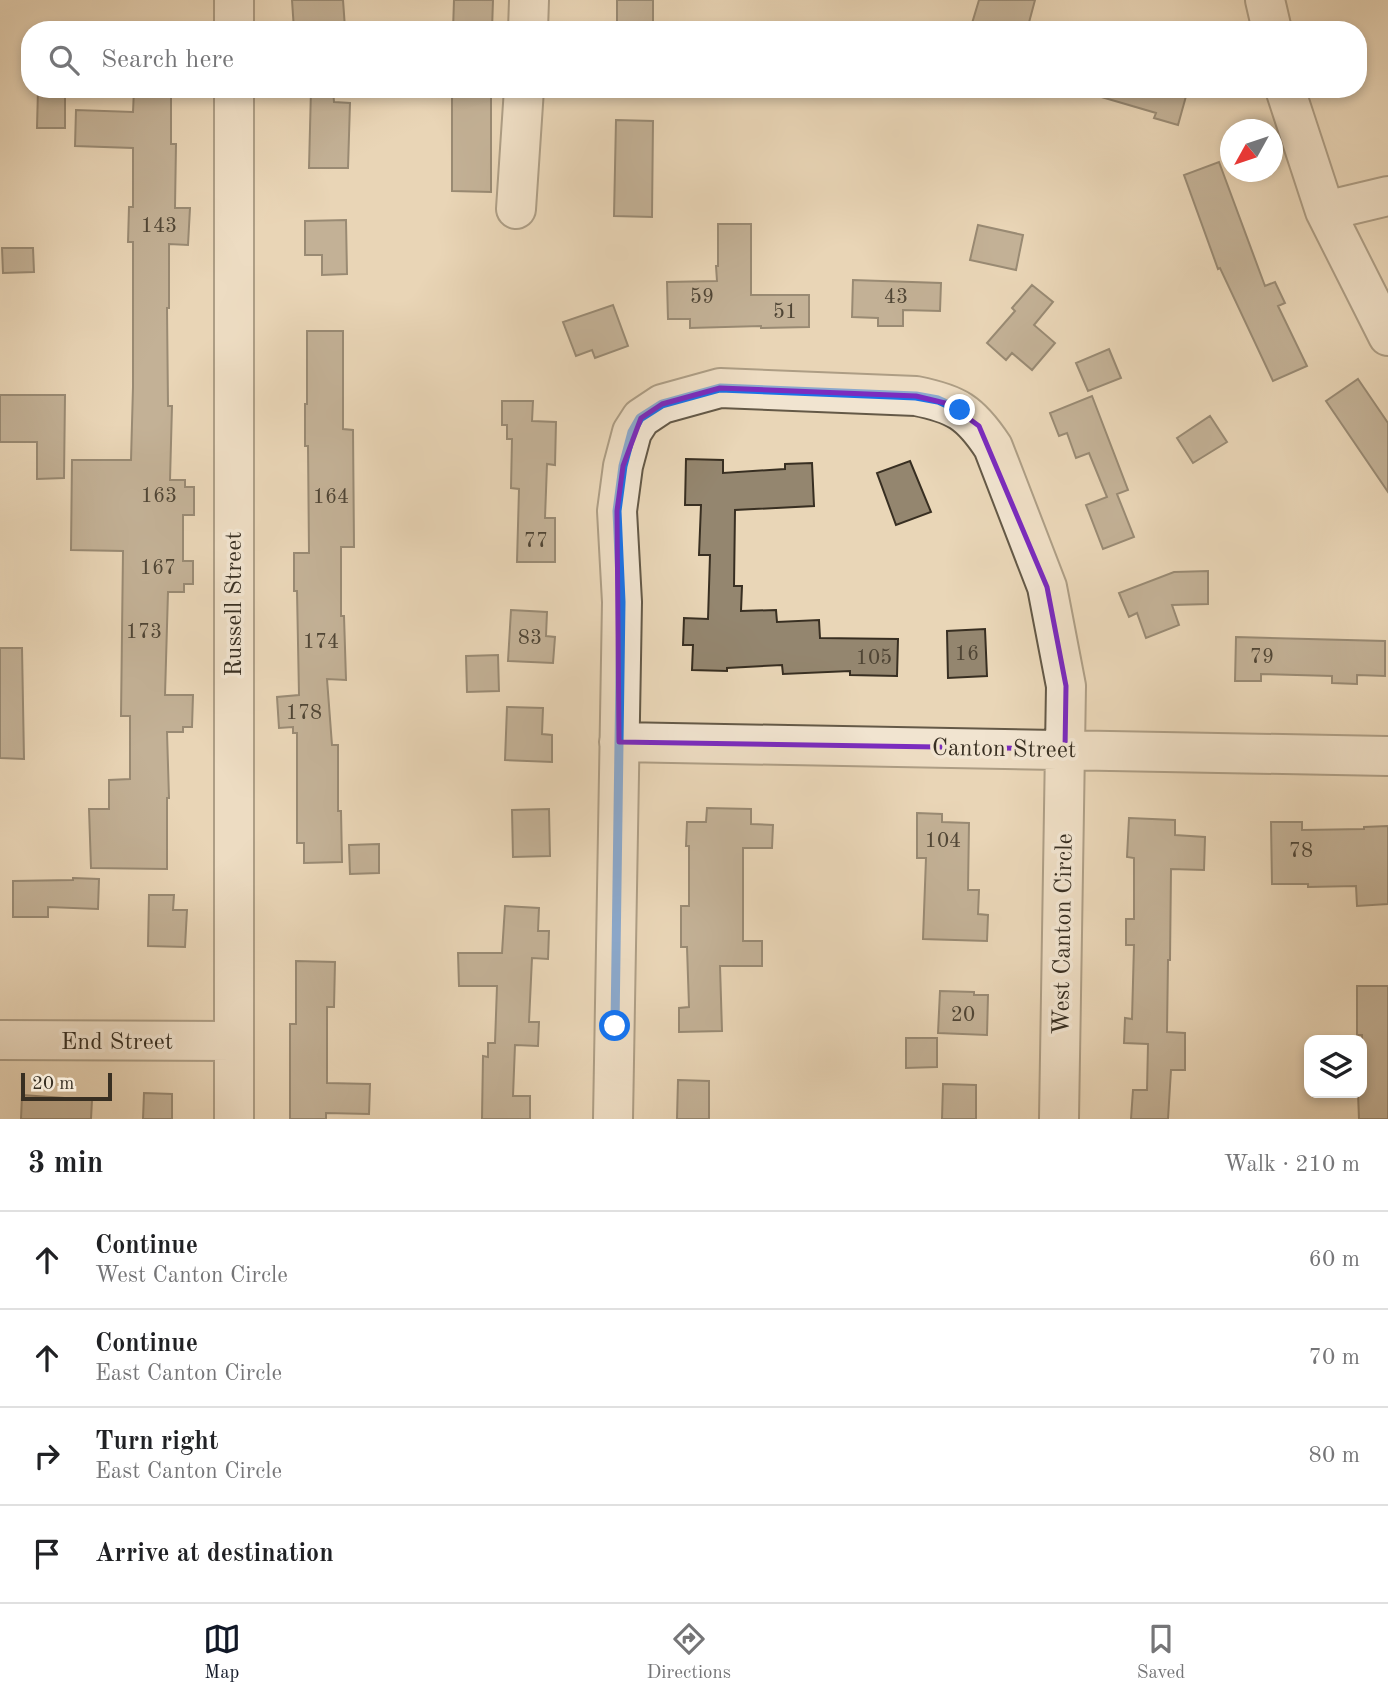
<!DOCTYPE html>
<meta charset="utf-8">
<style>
:root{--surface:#fff;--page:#f2f2f2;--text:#202124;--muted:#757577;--line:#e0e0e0;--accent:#111827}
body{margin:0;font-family:"Old Standard TT",serif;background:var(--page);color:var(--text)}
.controls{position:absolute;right:21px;bottom:21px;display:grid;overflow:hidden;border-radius:14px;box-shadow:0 4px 10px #0003}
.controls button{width:63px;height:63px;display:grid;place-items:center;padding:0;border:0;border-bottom:2px solid var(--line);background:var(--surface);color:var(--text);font:35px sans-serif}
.compass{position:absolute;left:1220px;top:119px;width:63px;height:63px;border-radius:50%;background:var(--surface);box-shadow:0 4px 10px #0003;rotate:230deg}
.scale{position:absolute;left:21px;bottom:18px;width:91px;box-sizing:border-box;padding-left:7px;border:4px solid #382f22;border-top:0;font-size:19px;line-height:24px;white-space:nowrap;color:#382f22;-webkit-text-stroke:5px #f1e4d0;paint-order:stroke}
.stop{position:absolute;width:21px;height:21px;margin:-16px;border:5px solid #1a73e8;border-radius:50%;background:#fff}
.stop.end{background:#1a73e8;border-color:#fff;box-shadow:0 2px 7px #0008}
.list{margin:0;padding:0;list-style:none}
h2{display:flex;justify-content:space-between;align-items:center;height:91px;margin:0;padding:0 28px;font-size:30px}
h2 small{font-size:23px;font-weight:400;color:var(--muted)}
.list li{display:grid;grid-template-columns:46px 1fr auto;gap:21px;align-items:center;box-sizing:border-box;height:98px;padding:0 28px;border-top:2px solid var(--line)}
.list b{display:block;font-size:26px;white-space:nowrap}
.list p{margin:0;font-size:23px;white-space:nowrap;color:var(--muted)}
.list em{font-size:23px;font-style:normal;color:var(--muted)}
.icon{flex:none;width:38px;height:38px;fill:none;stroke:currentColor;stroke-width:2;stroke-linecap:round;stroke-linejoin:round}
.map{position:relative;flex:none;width:1388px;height:1119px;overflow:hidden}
.search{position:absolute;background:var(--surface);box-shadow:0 4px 10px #0003;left:21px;right:21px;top:21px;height:77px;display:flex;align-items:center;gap:18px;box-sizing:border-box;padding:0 24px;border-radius:28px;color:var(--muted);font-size:26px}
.sheet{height:483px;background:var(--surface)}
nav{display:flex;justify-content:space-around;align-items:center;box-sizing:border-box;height:98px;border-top:2px solid var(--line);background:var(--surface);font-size:19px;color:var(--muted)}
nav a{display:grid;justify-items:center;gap:4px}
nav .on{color:var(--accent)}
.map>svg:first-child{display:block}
.building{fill:#94866f;stroke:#382f22;stroke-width:2}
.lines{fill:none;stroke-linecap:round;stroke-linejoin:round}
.minor-casing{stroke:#645947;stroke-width:42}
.minor{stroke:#f1e4d0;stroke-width:38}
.route{stroke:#1a73e8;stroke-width:9}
.marked{fill:none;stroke:#7b2cbf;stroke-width:5;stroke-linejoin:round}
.labels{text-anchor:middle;stroke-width:7;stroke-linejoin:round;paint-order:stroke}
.number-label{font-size:21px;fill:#4f4535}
.street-label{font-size:24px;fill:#382f22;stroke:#f1e4d0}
</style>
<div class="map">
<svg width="1388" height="1119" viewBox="0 0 1388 1119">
<rect width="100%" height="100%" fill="#e9d6b7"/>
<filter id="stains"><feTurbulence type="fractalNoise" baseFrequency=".00286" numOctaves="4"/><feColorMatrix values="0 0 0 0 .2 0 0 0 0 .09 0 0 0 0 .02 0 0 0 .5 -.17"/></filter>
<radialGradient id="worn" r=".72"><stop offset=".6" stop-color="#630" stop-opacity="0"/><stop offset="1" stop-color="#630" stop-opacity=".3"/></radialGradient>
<path class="building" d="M 292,0 L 343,0 L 345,28 L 294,30 Z
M 454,0 L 493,0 L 492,30 L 453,30 Z
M 617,0 L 653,0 L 653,30 L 617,30 Z
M 979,0 L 1035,0 L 1027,30 L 970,30 Z
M 38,89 L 65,89 L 65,128 L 37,128 Z
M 134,89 L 171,89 L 171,144 L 176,144 L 175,208 L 190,208 L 188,245 L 169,244 L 169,308 L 167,308 L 168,406 L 172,406 L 170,480 L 185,480 L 185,487 L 194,487 L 194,515 L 183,515 L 183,561 L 193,561 L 193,584 L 184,584 L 184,592 L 168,592 L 165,695 L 193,695 L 192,727 L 183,727 L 183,732 L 167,732 L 169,798 L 167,798 L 167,869 L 91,868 L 89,809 L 109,809 L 109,780 L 130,779 L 130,716 L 121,716 L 123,551 L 71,550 L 72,460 L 131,460 L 133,387 L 133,242 L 128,242 L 129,207 L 133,207 L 133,148 L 75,146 L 76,110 L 133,112 Z
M 311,89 L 333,89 L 334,102 L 350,103 L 348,168 L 309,168 Z
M 1099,89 L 1188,89 L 1178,125 L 1154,118 L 1156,113 L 1098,96 Z
M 452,96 L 491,97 L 491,192 L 452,191 Z
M 616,120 L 653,121 L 652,217 L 614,216 Z
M 1219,162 L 1265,286 L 1275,282 L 1285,303 L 1278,306 L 1307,366 L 1273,381 L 1220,268 L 1218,269 L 1184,175 Z
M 346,220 L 347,274 L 322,275 L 322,255 L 305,255 L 305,221 Z
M 718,224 L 751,224 L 751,295 L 809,295 L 809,327 L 761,328 L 761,326 L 690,328 L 690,319 L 668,319 L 667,282 L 717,281 L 716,266 L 718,266 Z
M 978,225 L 1023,235 L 1016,270 L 970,260 Z
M 2,248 L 33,248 L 34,272 L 3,273 Z
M 853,280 L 941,283 L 940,311 L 903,310 L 903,326 L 878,326 L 878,318 L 852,317 Z
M 1032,285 L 1053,302 L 1034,325 L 1055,343 L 1032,370 L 1012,353 L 1006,360 L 987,343 L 1015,311 L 1012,308 Z
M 613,305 L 628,346 L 595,358 L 592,350 L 576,356 L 563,322 Z
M 307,331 L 343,331 L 343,429 L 353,430 L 354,547 L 341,547 L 341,616 L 344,616 L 346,680 L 327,679 L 332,745 L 338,745 L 338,811 L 341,811 L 342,862 L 304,863 L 304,843 L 297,843 L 297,733 L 293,733 L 293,727 L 279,728 L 277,697 L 299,695 L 297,591 L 294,591 L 294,553 L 309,553 L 308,446 L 305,446 L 305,404 L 307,404 Z
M 1109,349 L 1121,378 L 1088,391 L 1076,363 Z
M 1358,379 L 1388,423 L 1388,492 L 1326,401 Z
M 0,395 L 65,395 L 64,478 L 37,479 L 37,442 L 0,442 Z
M 1092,396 L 1128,490 L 1117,494 L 1134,537 L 1103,549 L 1086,505 L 1107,497 L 1089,453 L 1076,458 L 1067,433 L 1059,436 L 1050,413 Z
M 502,401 L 533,401 L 532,421 L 556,422 L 555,465 L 547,464 L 545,518 L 555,518 L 555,562 L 517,562 L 519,489 L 511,488 L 512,439 L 507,439 L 507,425 L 502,425 Z
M 1210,416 L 1227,442 L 1193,463 L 1177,438 Z
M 686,459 L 723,460 L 723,473 L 785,469 L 785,464 L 812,463 L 814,506 L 735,510 L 734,586 L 742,586 L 741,611 L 776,610 L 777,622 L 819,620 L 820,638 L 898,639 L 897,676 L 850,675 L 850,671 L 783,674 L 782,665 L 727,668 L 727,671 L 692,670 L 693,645 L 683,645 L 684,618 L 708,619 L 710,555 L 699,555 L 701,505 L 685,505 Z
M 910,461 L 931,512 L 896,525 L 877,473 Z
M 1208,571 L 1208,604 L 1172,605 L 1179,625 L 1146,638 L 1137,613 L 1129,617 L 1119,593 L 1174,572 Z
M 511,610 L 547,612 L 546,636 L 555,637 L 553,663 L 508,661 Z
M 985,629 L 987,676 L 948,678 L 947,631 Z
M 1236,637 L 1385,641 L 1385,676 L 1357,675 L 1357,684 L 1332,683 L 1332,676 L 1261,674 L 1261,681 L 1235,681 Z
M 0,648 L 22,648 L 24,759 L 0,758 Z
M 498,655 L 499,691 L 467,692 L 466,656 Z
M 507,707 L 543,708 L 542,734 L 552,735 L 552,762 L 505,760 Z
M 707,808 L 751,809 L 751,824 L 773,825 L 772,848 L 743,848 L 743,941 L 762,941 L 762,966 L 720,966 L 722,1031 L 679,1032 L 679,1008 L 689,1007 L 687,947 L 681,947 L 681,906 L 689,906 L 689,846 L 686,846 L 687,822 L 706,822 Z
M 549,809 L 550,856 L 513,857 L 512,810 Z
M 917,813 L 942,814 L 942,822 L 969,823 L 968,890 L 979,890 L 978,914 L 988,915 L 987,941 L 923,939 L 926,858 L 917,858 Z
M 1129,818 L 1175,820 L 1175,835 L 1205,837 L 1204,870 L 1171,869 L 1170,960 L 1168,960 L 1167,1032 L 1185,1033 L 1185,1070 L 1171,1070 L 1168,1119 L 1131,1119 L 1133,1090 L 1147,1090 L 1148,1044 L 1124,1043 L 1125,1018 L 1132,1019 L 1134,945 L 1126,945 L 1126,919 L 1134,919 L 1134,858 L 1127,857 Z
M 1271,822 L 1302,822 L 1302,830 L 1364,829 L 1364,827 L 1388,826 L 1388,904 L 1357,906 L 1356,886 L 1308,887 L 1308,884 L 1272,884 Z
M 379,844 L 379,873 L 350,874 L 349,845 Z
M 73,878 L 99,879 L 98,909 L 48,907 L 48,917 L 13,917 L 13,881 L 73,880 Z
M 149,895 L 174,895 L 173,910 L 187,910 L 185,947 L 148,946 Z
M 505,906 L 539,908 L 538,931 L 549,931 L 548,959 L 532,958 L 529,1022 L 539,1022 L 538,1046 L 515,1045 L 513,1096 L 530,1096 L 530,1119 L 482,1119 L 483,1056 L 488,1057 L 488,1043 L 495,1043 L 497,986 L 459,986 L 458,953 L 502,953 Z
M 296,961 L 335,962 L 334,1007 L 327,1007 L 327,1083 L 370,1084 L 369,1114 L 326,1113 L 326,1119 L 290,1119 L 290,1024 L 296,1024 Z
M 1357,986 L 1388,986 L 1388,1119 L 1359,1119 L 1358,1093 L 1362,1093 L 1362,1035 L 1357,1035 Z
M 940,991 L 974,992 L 974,995 L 988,995 L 987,1035 L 938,1033 Z
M 906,1038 L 937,1038 L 937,1067 L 906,1068 Z
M 678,1080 L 709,1081 L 709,1119 L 677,1119 Z
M 943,1084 L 976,1085 L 976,1119 L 942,1119 Z
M 144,1093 L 172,1094 L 172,1119 L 143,1119 Z
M 22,1095 L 92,1100 L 91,1119 L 21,1119 Z"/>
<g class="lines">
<defs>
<path id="minor" d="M 1265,0 L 1272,30
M 234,30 L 234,0
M 528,30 L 529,0
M 234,89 L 234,1119
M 1285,89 L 1325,211 L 1388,336
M 516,209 L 524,89
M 1325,211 L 1388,196
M 619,742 L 1388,756
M 0,1040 L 234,1041
M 613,1119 L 622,602 L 617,511 L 623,466 L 632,432 L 641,418 L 662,404 L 720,388 L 916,396 C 956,404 970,412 993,447 L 1047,587 L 1066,686 L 1059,1119"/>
</defs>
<use href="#minor" class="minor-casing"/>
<use href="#minor" class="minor"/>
</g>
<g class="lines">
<path class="route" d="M 615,1026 L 621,602 L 617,511 L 623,466 L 632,432 L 640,418 L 662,404 L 720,388 L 916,396 L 938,400 L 960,410"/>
</g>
<path d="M0 0H1388V1119H0ZM 720,388 L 916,396 L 949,404 L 979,426 L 1047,587 L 1066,686 L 1065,749 L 619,742 L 617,511 L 623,466 L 641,418 L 662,404 Z" fill="#e9d6b7" fill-opacity=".55" fill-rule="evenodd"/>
<path class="marked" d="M 720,388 L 916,396 L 949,404 L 979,426 L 1047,587 L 1066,686 L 1065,749 L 619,742 L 617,511 L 623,466 L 641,418 L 662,404 Z"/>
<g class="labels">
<g class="number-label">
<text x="159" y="232">143</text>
<text x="702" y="303">59</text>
<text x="896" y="303">43</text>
<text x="785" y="318">51</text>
<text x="159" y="502">163</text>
<text x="331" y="503">164</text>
<text x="536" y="547">77</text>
<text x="158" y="574">167</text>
<text x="144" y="638">173</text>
<text x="530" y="644">83</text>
<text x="321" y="648">174</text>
<text x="967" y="660">16</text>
<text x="1262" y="663">79</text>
<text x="874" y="664">105</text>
<text x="304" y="719">178</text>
<text x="943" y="847">104</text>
<text x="1301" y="857">78</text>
<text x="963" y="1021">20</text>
</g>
<g class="street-label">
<text transform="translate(233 604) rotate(-90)" y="8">Russell Street</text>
<text transform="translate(1004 748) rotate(1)" y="8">Canton Street</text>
<text transform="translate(1062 934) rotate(-89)" y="8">West Canton Circle</text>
<text x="117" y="1049">End Street</text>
</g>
</g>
<rect width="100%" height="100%" filter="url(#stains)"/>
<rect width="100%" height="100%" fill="url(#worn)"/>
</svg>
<div class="controls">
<button><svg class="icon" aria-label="layers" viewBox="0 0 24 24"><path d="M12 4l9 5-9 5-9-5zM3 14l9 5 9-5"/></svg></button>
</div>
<svg class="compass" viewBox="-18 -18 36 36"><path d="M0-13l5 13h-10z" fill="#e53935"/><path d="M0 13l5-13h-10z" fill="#757577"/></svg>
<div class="scale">20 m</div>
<div class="stop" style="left:615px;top:1026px"></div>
<div class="stop end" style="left:960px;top:410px"></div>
<div class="search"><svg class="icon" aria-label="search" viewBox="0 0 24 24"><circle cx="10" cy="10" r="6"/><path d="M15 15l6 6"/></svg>Search here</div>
</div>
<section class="sheet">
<h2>3 min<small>Walk · 210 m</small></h2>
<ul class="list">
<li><svg class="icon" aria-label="ahead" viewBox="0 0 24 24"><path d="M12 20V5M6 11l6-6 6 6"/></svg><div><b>Continue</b><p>West Canton Circle</p></div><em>60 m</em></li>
<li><svg class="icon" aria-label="ahead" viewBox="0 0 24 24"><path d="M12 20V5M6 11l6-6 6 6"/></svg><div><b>Continue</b><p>East Canton Circle</p></div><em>70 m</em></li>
<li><svg class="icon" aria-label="right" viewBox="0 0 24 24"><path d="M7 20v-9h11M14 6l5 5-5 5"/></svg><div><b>Turn right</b><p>East Canton Circle</p></div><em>80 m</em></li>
<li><svg class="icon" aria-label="arrive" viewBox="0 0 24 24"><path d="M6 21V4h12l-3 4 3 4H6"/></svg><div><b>Arrive at destination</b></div></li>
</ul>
</section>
<nav>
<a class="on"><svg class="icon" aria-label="map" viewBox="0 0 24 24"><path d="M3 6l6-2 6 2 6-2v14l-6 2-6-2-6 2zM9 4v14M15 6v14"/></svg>Map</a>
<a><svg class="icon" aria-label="directions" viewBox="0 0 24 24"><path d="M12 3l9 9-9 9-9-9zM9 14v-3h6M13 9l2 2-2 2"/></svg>Directions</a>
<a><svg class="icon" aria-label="saved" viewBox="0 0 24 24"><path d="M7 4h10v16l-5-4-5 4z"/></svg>Saved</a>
</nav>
